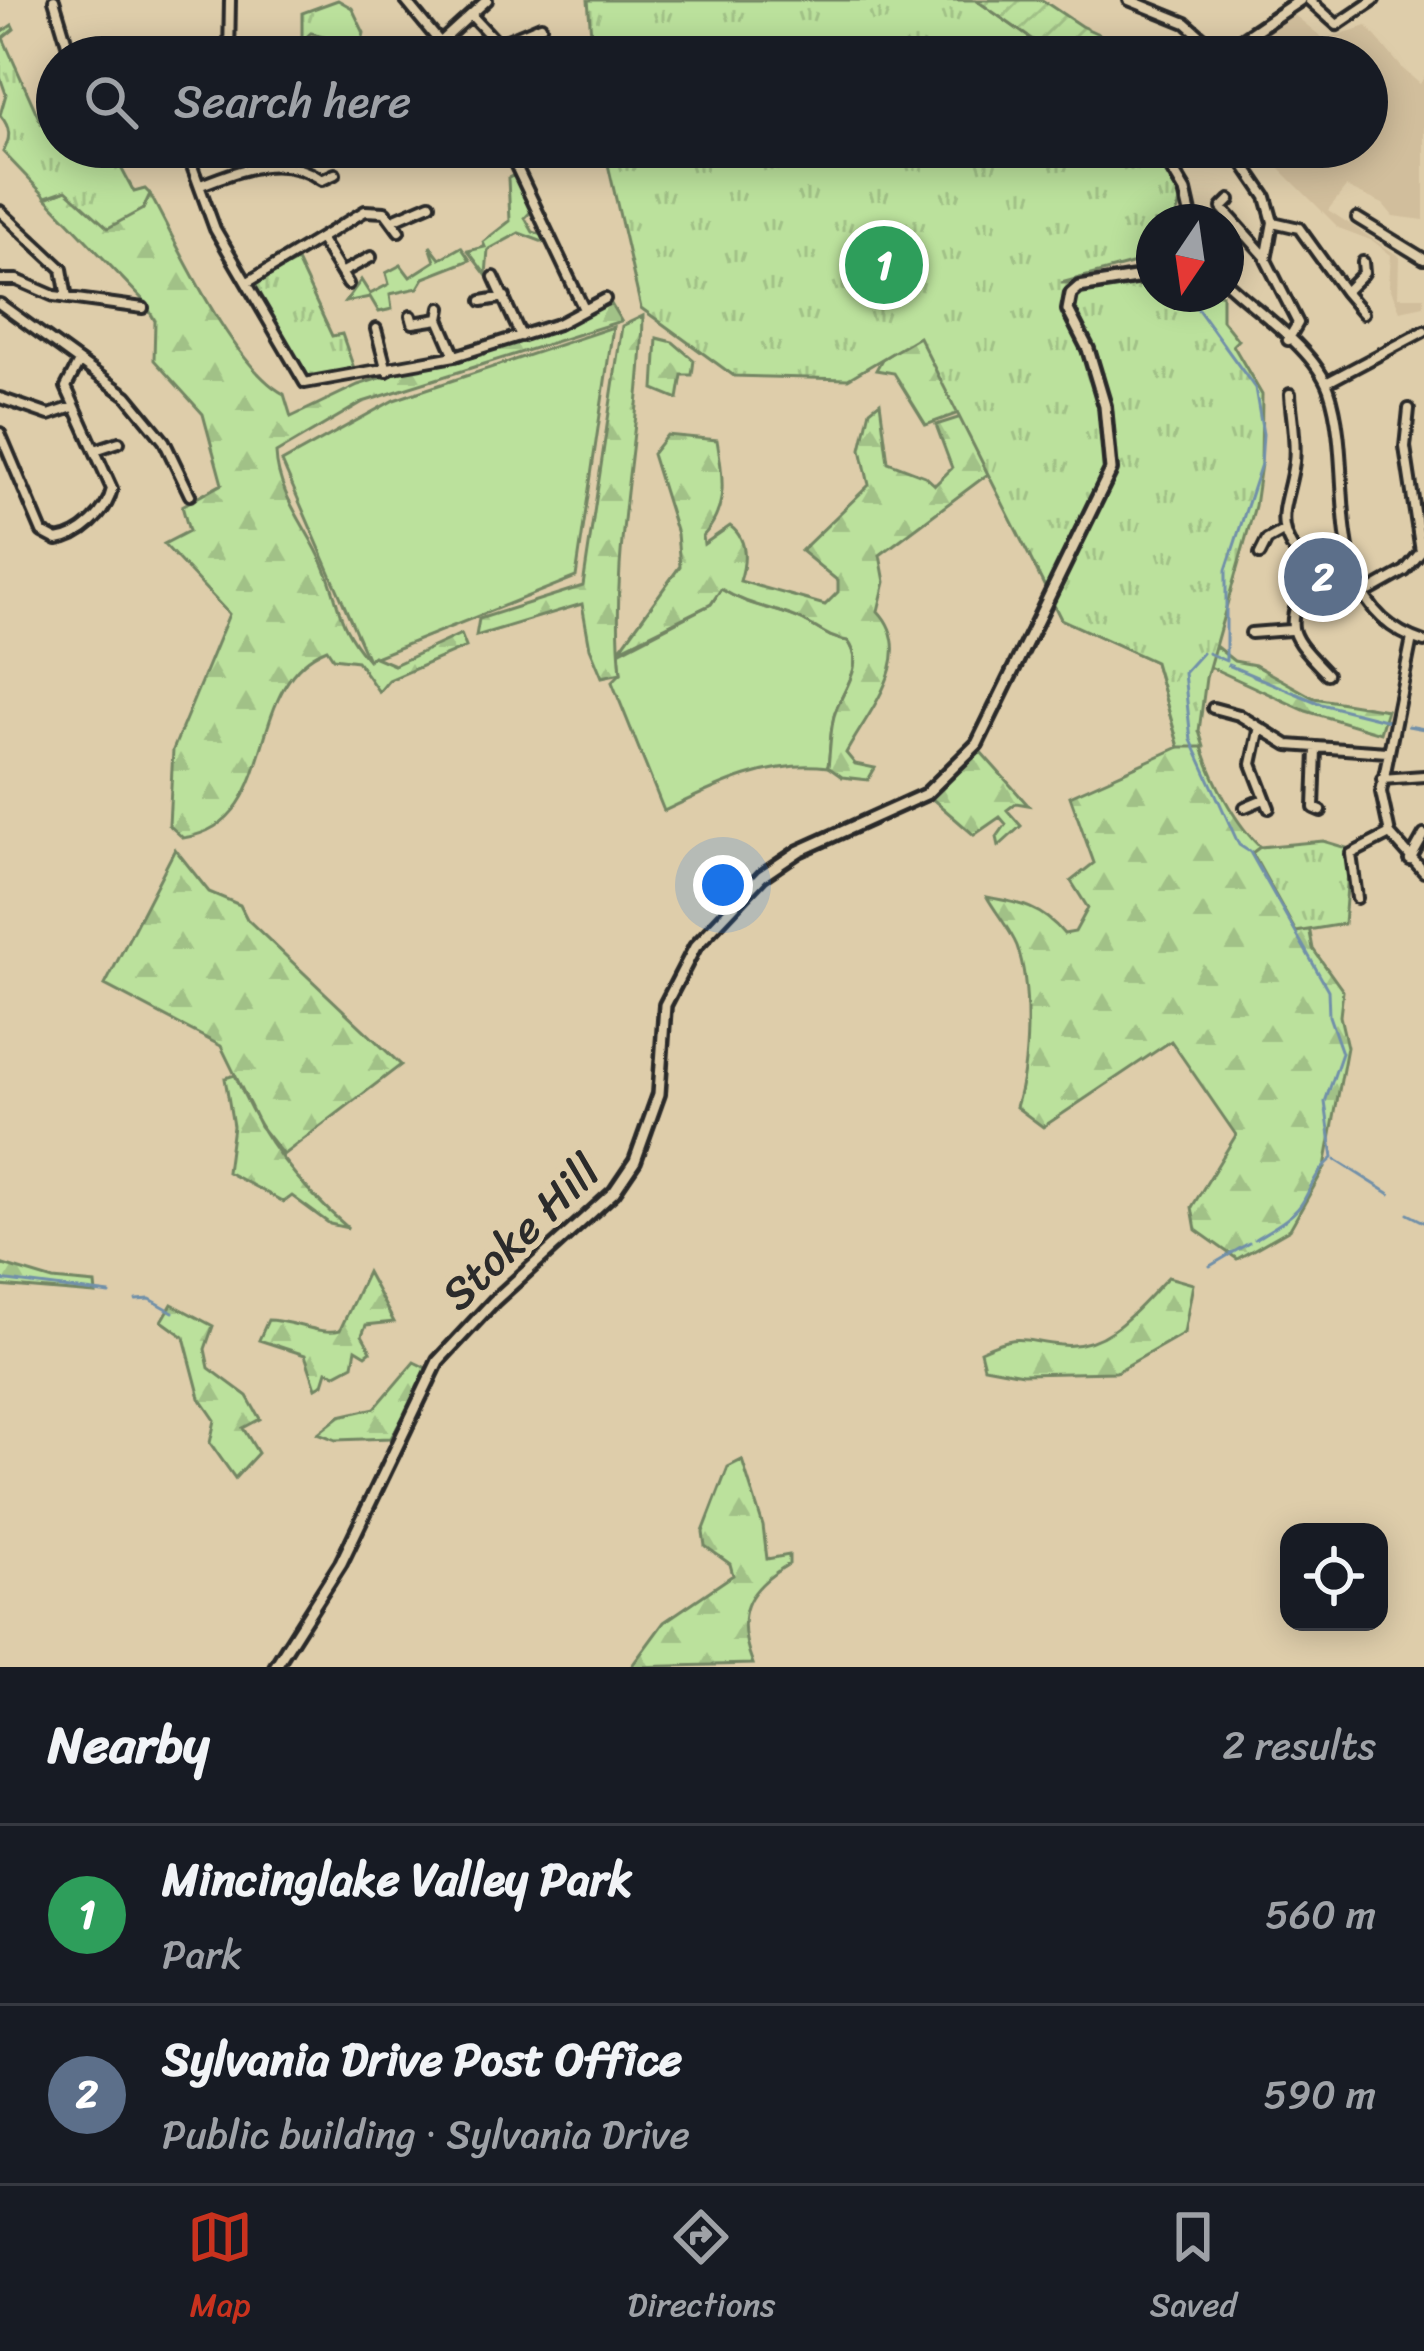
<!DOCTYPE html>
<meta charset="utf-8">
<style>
:root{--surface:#171b24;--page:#20242c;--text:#f1f3f6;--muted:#9ea1a6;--line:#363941;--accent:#c8321e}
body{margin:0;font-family:Sriracha,sans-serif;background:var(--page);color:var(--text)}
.controls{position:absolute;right:36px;bottom:36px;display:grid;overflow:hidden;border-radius:24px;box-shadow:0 6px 30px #0003}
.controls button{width:108px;height:108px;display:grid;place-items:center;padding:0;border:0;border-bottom:3px solid var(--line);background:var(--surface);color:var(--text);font:60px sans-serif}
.compass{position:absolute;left:1136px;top:204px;width:108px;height:108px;border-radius:50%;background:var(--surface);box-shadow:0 6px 30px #0003;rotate:193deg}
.you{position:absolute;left:723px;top:885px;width:42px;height:42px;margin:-30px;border:9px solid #fff;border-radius:50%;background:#1a73e8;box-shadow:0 0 0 18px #1a73e833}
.badge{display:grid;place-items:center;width:78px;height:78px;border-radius:50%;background:var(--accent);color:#fff;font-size:39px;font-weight:700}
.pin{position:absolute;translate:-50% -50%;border:6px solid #fff;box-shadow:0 3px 12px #0006}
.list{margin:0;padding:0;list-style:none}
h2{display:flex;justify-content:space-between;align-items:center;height:156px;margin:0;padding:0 48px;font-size:51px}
h2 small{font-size:39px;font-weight:400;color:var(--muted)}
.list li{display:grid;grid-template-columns:78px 1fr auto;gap:36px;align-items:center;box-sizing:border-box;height:180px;padding:0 48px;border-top:3px solid var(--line)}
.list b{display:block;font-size:45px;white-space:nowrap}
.list p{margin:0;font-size:39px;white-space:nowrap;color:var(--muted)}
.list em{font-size:39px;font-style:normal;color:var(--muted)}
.icon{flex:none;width:66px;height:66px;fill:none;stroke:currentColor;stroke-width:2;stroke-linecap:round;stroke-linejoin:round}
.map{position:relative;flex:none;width:1424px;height:1667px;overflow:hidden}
.search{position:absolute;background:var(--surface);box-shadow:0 6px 30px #0003;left:36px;right:36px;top:36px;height:132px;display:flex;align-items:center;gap:30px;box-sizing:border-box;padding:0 42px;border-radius:66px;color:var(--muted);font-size:45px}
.sheet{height:516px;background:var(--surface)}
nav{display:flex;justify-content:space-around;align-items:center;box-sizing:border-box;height:168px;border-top:3px solid var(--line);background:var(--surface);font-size:33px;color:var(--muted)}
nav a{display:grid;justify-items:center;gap:6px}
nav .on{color:var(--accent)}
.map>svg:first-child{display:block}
.built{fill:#d1be9c}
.grass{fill:#bbe19c;stroke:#738664;stroke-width:3}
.forest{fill:url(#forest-firs);stroke:#738664;stroke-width:3}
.park{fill:url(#park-tufts);stroke:#738664;stroke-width:3}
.garden{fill:url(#garden-furrows);stroke:#738664;stroke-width:3}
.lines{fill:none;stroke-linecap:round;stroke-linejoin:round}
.stream{stroke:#7190a9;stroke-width:3}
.minor-casing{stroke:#2b2b2b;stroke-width:16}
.tertiary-casing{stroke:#2b2b2b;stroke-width:18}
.minor{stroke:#decdaa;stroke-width:8}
.tertiary{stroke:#decdaa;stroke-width:9}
.labels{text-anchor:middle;stroke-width:12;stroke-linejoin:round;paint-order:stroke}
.street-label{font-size:45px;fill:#2b2b2b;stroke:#decdaa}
</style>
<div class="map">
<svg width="1424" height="1667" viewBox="0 0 1424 1667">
<defs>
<pattern id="forest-firs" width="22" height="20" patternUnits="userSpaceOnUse" patternTransform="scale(3)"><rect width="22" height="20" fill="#bbe19c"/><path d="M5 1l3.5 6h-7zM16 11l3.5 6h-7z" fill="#a1c187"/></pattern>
<pattern id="park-tufts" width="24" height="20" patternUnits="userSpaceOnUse" patternTransform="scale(3)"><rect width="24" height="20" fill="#bbe19c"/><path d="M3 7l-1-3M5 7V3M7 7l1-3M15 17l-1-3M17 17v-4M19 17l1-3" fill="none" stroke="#a1c187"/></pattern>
<pattern id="garden-furrows" width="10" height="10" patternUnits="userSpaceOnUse" patternTransform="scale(3)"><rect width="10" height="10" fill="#bbe19c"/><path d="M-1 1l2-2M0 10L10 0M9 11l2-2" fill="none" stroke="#a1c187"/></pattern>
</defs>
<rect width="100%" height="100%" fill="#decdaa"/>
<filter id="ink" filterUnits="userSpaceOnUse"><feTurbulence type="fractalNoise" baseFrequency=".00833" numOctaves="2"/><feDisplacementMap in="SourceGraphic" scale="24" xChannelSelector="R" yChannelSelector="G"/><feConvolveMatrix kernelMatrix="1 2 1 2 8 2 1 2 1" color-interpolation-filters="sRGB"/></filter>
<g filter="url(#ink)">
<path class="built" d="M 1292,13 L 1324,39 L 1367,26 L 1403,69 L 1420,84 L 1424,77 L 1424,220 L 1393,216 L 1383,204 L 1346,187 L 1328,210 L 1399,256 L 1398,297 L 1424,297 L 1424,306 L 1400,311 L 1389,285 L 1391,255 L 1373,241 L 1339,228 L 1258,147 L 1367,147 L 1367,57 L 1225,57 Z"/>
<path class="grass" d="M 515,175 L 534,208 L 525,218 L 533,232 L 550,237 L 551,245 L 519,233 L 488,250 L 486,275 L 468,251 L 485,247 L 483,242 L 510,221 L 508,178 Z
M 430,246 L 440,259 L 461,247 L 470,260 L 424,278 L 418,288 L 390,294 L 392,309 L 379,312 L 370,297 L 345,302 L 361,280 L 370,294 L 389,284 L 386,273 L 401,265 L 410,277 L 435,261 Z
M 613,327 L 576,577 L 368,660 L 282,462 L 394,400 Z
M 721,589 C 751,608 777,607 804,621 C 821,630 828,638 848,641 C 867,666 841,691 834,716 C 830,732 830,751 828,767 C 770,759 714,787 664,811 L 612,682 L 621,673 L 619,652 L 711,604 Z"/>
<path class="forest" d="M 66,190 L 143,209 L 150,194 C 178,246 234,368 284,394 L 291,417 L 358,385 L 611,304 L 621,321 L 363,402 L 276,453 C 278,497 308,527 324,566 C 342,609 335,621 368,660 L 373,656 L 394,665 L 461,634 L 466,647 L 389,680 L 379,692 L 357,661 L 333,658 L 327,649 C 240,684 285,822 183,838 L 169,825 L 173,750 L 229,614 L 164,544 L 189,531 L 182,506 L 222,484 L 203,414 L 154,360 L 155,321 L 143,300 L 46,198 Z
M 643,316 C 641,435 609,553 621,673 L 602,677 L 590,648 L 582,604 L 476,636 L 479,619 L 583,586 L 622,326 Z
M 919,336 L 959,413 L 926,425 L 894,373 L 876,370 L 882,359 Z
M 657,338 L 673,342 L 694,360 L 692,375 L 682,375 L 678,399 L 654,389 Z
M 880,402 L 888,462 L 925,476 L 935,485 L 952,468 L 936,425 L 961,417 L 988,474 L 880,555 L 885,582 L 878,611 C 919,655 868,712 846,753 L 855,764 L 875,768 L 868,780 L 842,777 L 828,767 C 830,751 830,732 834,716 C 841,691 867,666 848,641 C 828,638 821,630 804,621 C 778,608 751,608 721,589 L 711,604 L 620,649 L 680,566 L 677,534 L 652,454 L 667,435 L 717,440 C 723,474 729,508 703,536 L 704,544 L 730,526 C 748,539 746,562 740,581 L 825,605 L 838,592 L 838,581 L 801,551 L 869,485 L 861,449 L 870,410 Z
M 1061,619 L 1209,665 L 1214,645 L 1234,661 L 1255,665 L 1314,698 L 1387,710 L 1380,733 L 1306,711 L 1208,666 C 1204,682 1194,705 1196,721 C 1202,762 1231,819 1260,847 L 1252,854 L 1309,927 L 1313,949 L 1343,991 L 1340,1016 L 1347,1047 L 1325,1167 L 1290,1229 L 1237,1259 L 1196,1230 L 1192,1207 L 1236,1135 L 1171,1041 L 1043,1127 L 1016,1107 C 1029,1066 1032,988 1017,946 C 1010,929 996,913 987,897 C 1020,903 1042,907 1064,934 L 1075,932 L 1088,908 L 1071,881 L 1094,863 L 1070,796 L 1179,747 L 1155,662 Z
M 980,751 L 1028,805 L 1016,803 L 1007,810 L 1021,826 L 999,846 L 997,837 L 1006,824 L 1000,817 L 974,835 L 930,797 Z
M 175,849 L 209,892 L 240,905 L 247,919 L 401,1065 L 283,1155 L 260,1126 L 221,1046 L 105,985 Z
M 235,1075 C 261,1137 297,1184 348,1228 L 330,1224 L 292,1196 L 284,1202 L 227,1172 L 233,1126 L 225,1078 Z
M 0,1264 L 53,1280 L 95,1284 L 96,1294 L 0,1286 Z
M 367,1272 L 394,1322 L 366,1325 L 362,1335 L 371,1351 L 366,1355 L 356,1349 L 353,1365 L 336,1374 L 327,1371 L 323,1384 L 316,1388 L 305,1355 L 259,1340 L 268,1320 C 291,1320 322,1336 340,1330 Z
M 1168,1277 L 1193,1284 L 1184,1333 L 1116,1372 L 1022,1374 L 984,1367 L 980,1351 C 1022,1332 1020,1341 1061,1345 C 1109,1350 1139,1306 1168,1277 Z
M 172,1304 L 213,1326 L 205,1349 L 209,1368 L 247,1396 L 260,1419 L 243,1428 L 258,1453 L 235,1478 L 210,1443 L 215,1420 L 200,1398 L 184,1337 L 162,1321 Z
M 414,1362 L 426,1368 L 426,1377 L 391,1438 L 336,1440 L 318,1433 L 340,1416 L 375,1408 Z
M 742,1460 L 763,1526 L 767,1559 L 789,1555 L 789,1564 C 745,1590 734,1615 753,1664 L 631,1667 L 664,1622 L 733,1575 L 730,1564 L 705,1546 L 703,1532 L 728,1467 Z"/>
<path class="park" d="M 338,0 L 352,8 L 364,33 L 361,45 L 311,33 L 302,41 L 302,13 Z
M 588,0 L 976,0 L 1057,57 L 593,57 Z
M 12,25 L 14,29 L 3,38 L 41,123 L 57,116 L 57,147 L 110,147 L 134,192 L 145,189 L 150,194 L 143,209 L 108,228 L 66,190 L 46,197 L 3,152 C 11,138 11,128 0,115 L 6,94 L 0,77 L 0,33 Z
M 604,147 L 1152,147 L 1181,199 L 1174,222 L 1154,222 L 1154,258 L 1061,283 L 1154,282 L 1154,294 L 1222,294 L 1222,320 L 1238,340 L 1233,345 L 1262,395 L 1261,464 L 1255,506 L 1206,678 L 1199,731 L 1204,747 L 1179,747 L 1155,662 L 1061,619 L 919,337 L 848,379 L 734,376 L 641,308 Z
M 297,261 L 332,336 L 342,334 L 356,374 L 308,383 L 250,285 Z
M 1323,841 L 1350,849 L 1344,924 L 1296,932 L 1252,853 L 1260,847 Z"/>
<path class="garden" d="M 976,0 L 1042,0 L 1081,26 L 1149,57 L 1057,57 Z"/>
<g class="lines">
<path class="stream" d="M 1187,294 L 1255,388 L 1263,434 L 1261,464 L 1226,570 L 1226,661 L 1208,653
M 1202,653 L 1184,673 L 1191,740 L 1239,845 L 1250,852 L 1328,990 L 1329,1016 L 1342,1053 L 1325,1102 L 1333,1158 C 1316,1173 1314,1181 1304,1200 C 1295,1217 1271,1229 1255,1239
M 1228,665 L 1321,704 L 1389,721
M 1408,726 L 1424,729
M 1336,1160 L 1390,1194
M 1408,1214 L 1424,1222
M 1210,1266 L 1249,1243
M 0,1280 L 110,1294
M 136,1300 L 150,1299 L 173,1312"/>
<defs>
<path id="minor" d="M 54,0 L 71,57
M 405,0 L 452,57
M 1129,0 L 1186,23 L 1221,54
M 1309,0 L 1337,25 L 1374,0
M 472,16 L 498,44 L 541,26
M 443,40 L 487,0
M 229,57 L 230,0
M 185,147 L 215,229 L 305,383 L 455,356 L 558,324 L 605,299
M 507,147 L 583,307
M 1234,150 L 1266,197 L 1273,222 L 1266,260 L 1298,323 L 1288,340
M 201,185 C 242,169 282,153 322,180 L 335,174
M 1230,200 L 1222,208 L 1265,256
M 0,211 L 62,269 L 67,298
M 1357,218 L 1424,259
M 393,220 L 430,204
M 1273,222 L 1299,228 L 1345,292 L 1364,273 L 1363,262
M 321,240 L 348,284
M 343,272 L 371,257
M 494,277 L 521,336
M 0,280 L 17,280 L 54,296 L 143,308
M 248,282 L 365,211 L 385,212 L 399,231
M 1226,282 C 1257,312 1314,348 1329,390 C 1358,476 1314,607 1424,642
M 1345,292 L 1363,313
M 482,301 L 505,297
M 0,304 L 127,396 L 164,441 L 190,495
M 441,308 L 439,319 L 455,356
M 411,316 L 413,323 L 439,319
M 376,329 L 387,371
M 1326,383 L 1424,331
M 1290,394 C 1291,415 1297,441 1294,462 C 1287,510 1268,524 1308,568
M 0,398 L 49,415 L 73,407
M 0,433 L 42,532 L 57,540 C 80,537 107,513 112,489 L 66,387 L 79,362
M 95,450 L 119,442
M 1260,554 L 1267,540 L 1283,531
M 1362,595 L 1405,571 L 1421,552 L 1405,447 L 1409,409
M 1251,633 L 1290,630
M 1412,638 L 1381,792 L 1390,834 L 1424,872
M 1327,674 C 1280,626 1289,630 1308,568 L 1324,558 L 1347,557
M 1213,708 L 1239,715 L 1288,745 L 1387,752
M 1259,731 L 1252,764 L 1269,808
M 1316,749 L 1314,808 L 1321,811
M 1382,779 L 1424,776
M 1245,807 L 1264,799
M 1410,860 L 1424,835
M 1357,898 L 1351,854 L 1390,834"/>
<path id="tertiary" d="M 1216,57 L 1300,0
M 1159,147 L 1185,191 L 1192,222
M 275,1667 L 341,1563 L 438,1361 L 494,1301 L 614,1192 L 635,1161 L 659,1094 L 665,1005 L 695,947 L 762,876 L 799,851 L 926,794 L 977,744 L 1111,470 L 1105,406 L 1088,349 L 1068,310 L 1071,294 L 1079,287 L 1154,275"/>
</defs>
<use href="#minor" class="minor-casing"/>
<use href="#tertiary" class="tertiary-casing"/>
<use href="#minor" class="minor"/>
<use href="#tertiary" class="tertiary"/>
</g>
</g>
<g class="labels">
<g class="street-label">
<text transform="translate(520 1232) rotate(-44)" y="16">Stoke Hill</text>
</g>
</g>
</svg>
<div class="controls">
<button><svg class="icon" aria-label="locate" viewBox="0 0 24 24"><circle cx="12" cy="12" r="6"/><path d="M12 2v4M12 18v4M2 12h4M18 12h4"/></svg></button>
</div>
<svg class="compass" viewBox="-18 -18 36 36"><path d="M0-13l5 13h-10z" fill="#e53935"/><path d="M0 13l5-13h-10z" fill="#9ea1a6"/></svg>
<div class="you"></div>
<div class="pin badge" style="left:884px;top:265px;background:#2e9e5b">1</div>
<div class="pin badge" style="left:1323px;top:577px;background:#5c6f8a">2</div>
<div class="search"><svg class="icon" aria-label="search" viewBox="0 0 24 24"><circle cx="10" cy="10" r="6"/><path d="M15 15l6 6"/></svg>Search here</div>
</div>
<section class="sheet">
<h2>Nearby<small>2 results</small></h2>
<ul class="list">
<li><span class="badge" style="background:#2e9e5b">1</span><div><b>Mincinglake Valley Park</b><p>Park</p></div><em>560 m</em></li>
<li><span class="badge" style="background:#5c6f8a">2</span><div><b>Sylvania Drive Post Office</b><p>Public building · Sylvania Drive</p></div><em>590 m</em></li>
</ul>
</section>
<nav>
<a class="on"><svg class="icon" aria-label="map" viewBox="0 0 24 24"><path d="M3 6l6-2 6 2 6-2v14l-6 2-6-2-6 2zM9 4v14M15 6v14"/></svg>Map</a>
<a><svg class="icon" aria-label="directions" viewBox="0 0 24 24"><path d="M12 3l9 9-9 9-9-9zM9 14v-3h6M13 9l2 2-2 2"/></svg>Directions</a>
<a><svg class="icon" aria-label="saved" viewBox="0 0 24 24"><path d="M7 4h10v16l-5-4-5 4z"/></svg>Saved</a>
</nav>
